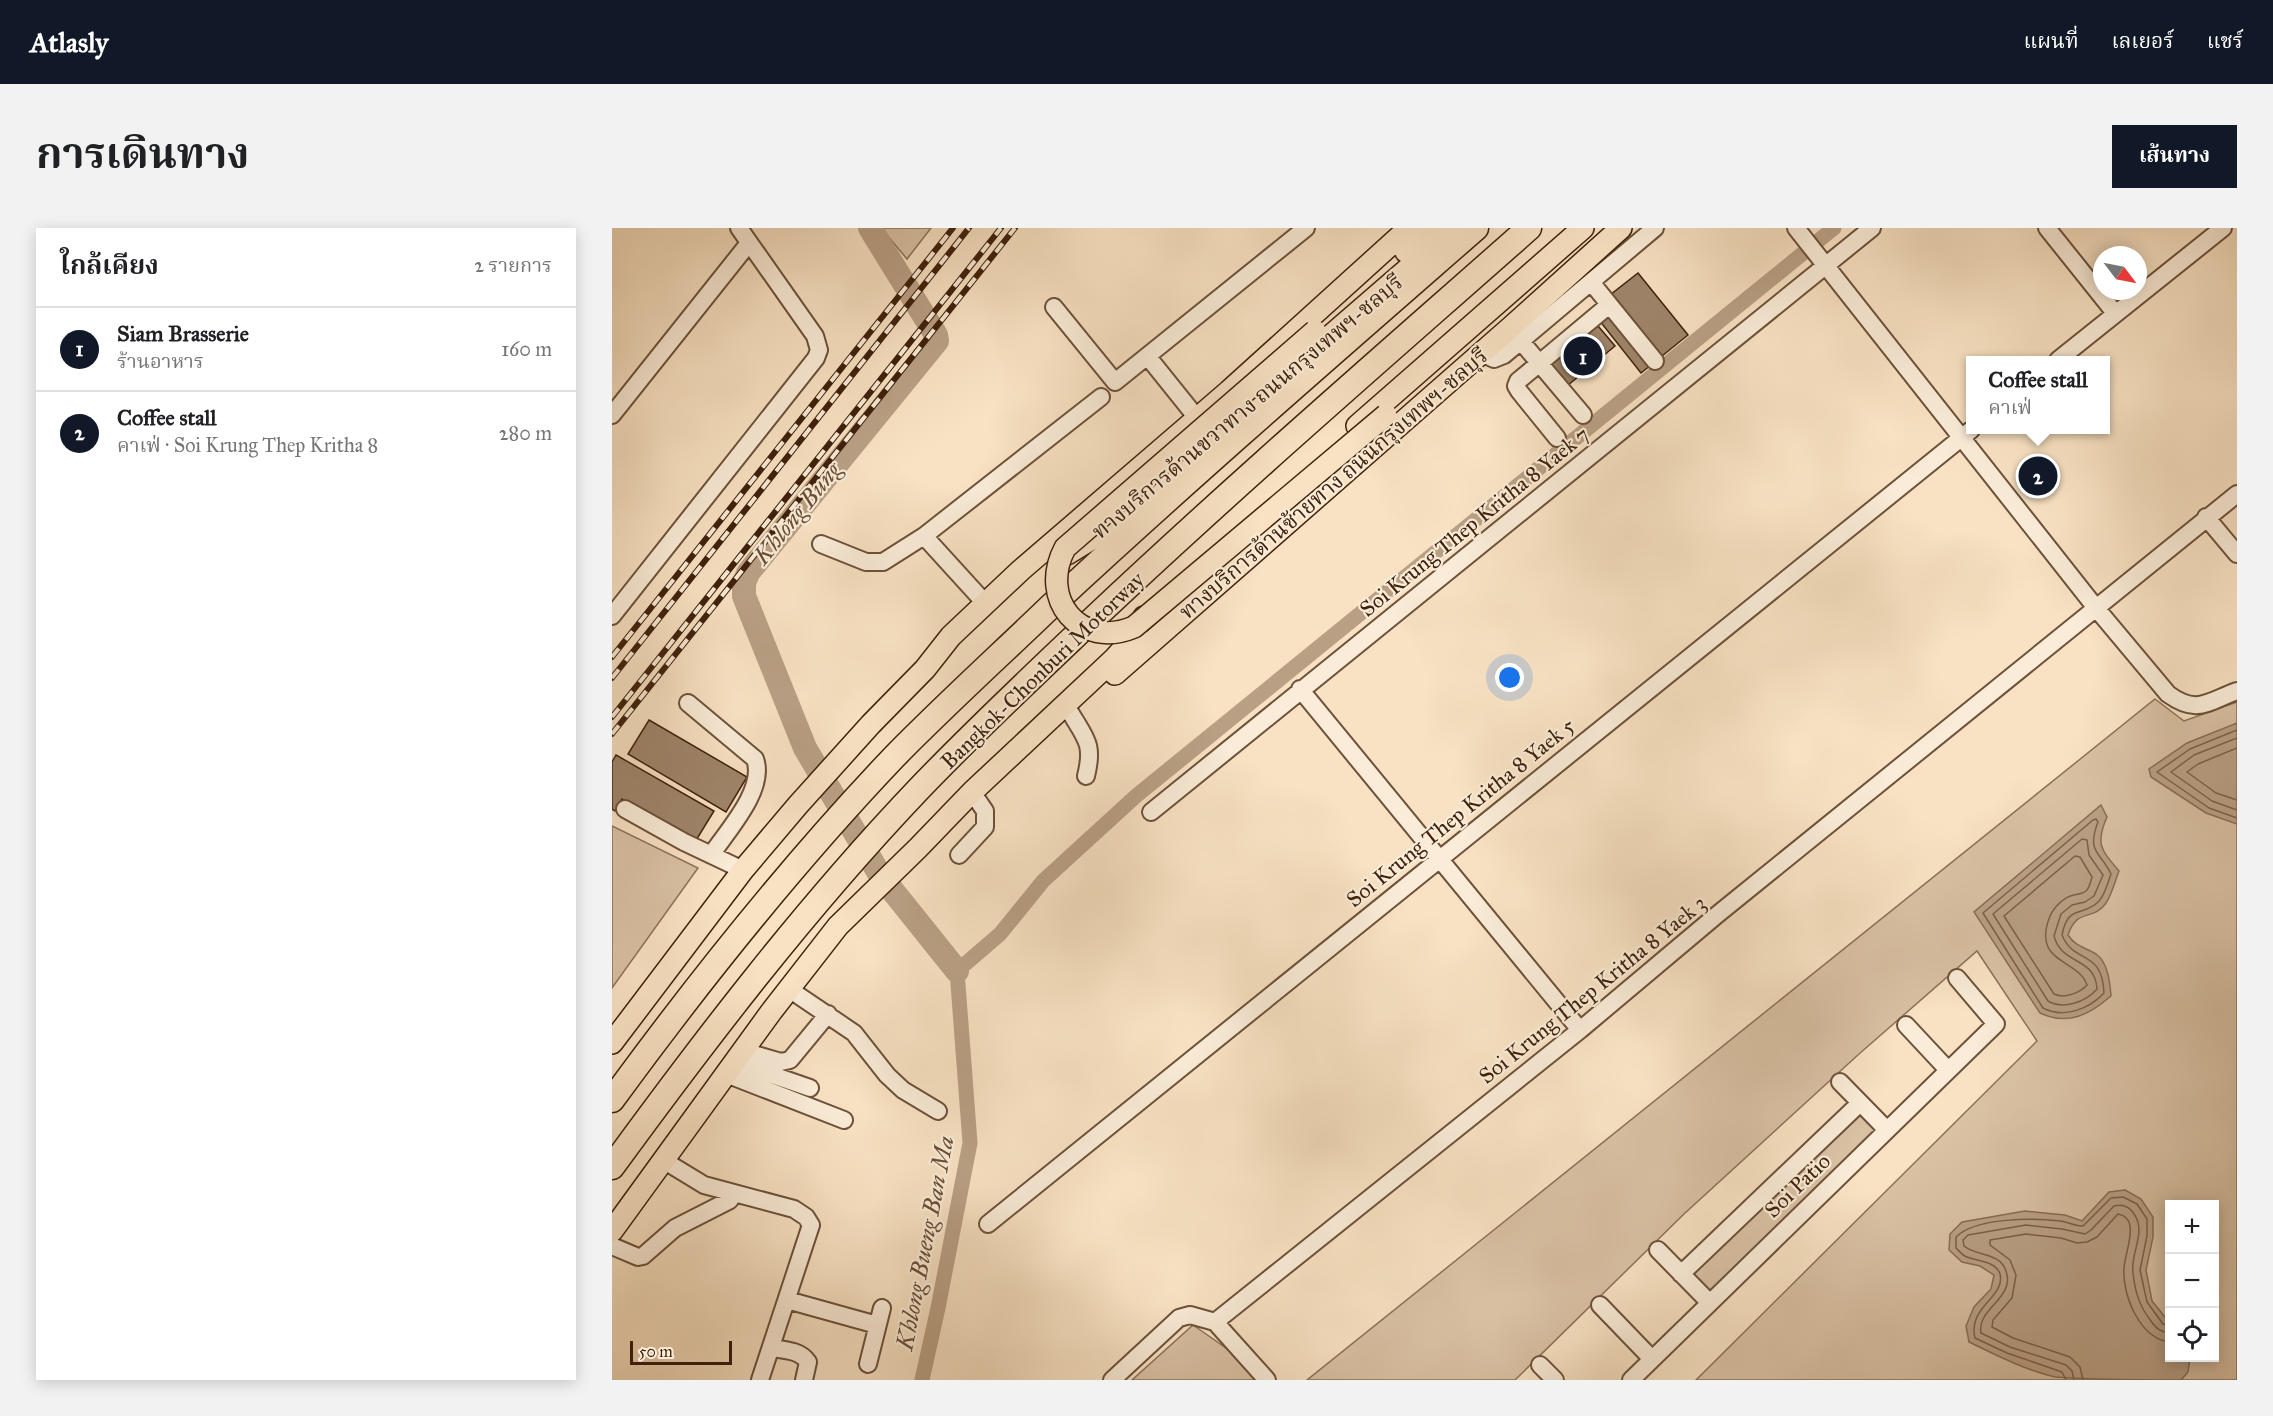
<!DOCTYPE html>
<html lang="th">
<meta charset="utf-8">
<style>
:root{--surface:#fff;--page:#f2f2f2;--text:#202124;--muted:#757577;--line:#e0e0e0;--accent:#111827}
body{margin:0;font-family:"IM FELL Great Primer","Noto Serif Thai",serif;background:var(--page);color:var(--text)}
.controls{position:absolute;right:18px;bottom:18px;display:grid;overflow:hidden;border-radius:0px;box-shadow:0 3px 15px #0003}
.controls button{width:54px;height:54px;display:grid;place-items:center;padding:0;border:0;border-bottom:2px solid var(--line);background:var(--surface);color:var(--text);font:30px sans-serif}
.compass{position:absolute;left:1481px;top:18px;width:54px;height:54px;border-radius:50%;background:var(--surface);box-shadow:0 3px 15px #0003;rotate:122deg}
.scale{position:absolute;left:18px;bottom:15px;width:102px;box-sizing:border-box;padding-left:6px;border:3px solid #3f210c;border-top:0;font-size:16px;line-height:21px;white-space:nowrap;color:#3f210c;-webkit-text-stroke:4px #faecd8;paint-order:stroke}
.you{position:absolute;left:898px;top:450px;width:21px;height:21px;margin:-15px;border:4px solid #fff;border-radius:50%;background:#1a73e8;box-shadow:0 0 0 9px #1a73e833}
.badge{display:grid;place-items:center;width:39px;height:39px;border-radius:50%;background:var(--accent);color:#fff;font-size:20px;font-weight:700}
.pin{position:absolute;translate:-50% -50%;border:3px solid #fff;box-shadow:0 2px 6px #0006}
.popup{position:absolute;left:1354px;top:128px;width:144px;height:78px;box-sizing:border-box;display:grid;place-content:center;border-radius:0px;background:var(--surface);filter:drop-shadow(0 2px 4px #0005);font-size:20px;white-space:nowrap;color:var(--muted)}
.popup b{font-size:22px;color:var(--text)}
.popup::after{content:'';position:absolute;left:50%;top:100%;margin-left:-12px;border:12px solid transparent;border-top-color:var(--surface)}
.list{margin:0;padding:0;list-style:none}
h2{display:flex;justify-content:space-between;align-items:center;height:78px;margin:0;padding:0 24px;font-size:26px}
h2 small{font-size:20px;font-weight:400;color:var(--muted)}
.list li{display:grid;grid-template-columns:39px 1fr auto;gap:18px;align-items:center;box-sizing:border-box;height:84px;padding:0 24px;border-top:2px solid var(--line)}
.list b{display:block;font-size:22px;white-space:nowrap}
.list p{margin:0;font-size:20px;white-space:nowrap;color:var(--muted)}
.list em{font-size:20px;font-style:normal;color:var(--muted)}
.icon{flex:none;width:33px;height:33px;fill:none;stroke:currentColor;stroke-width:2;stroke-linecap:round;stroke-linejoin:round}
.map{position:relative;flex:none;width:1625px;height:1152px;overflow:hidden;border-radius:0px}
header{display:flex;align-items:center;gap:36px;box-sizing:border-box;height:84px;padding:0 30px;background:var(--accent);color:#fff}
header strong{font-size:28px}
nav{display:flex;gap:33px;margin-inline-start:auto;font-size:21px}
.intro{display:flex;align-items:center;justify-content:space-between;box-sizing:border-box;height:144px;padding:0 36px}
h1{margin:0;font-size:42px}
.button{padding:15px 27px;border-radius:0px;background:var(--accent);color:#fff;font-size:21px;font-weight:700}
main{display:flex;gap:36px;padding:0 36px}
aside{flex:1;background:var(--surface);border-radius:0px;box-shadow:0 3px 15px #0003}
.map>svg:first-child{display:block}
.green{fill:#d9c1a4;stroke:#8c7158;stroke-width:1.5;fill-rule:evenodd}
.water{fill:#b9a085;stroke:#886d55;stroke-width:1.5}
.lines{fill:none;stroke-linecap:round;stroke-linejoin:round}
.shore{stroke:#7c6048;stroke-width:1.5}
.canal{stroke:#b9a085;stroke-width:15}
.river{stroke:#b9a085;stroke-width:24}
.building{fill:#9f856b;stroke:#3f210c;stroke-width:1.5}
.minor-casing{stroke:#6d513a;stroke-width:20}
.major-casing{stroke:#3f210c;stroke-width:24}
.highway-casing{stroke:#3f210c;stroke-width:27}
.minor{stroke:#faecd8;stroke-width:16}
.major{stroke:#f8e2c3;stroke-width:21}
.highway{stroke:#f8e2c3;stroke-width:24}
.rail-casing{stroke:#3f210c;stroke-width:6}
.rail{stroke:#faecd8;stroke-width:4;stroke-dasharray:11;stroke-linecap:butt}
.major-bridge-casing{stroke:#3f210c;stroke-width:24;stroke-linecap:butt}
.major-bridge{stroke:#f8e2c3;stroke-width:21}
.labels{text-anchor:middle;stroke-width:4.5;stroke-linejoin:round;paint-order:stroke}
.street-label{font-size:22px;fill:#3f210c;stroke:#faecd8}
.water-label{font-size:24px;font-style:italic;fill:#6a4d36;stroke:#faecd8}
</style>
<header>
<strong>Atlasly</strong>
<nav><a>แผนที่</a><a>เลเยอร์</a><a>แชร์</a></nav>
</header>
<div class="intro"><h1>การเดินทาง</h1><a class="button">เส้นทาง</a></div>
<main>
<aside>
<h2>ใกล้เคียง<small>2 รายการ</small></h2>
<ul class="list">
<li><span class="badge">1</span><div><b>Siam Brasserie</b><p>ร้านอาหาร</p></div><em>160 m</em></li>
<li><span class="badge">2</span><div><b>Coffee stall</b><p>คาเฟ่ · Soi Krung Thep Kritha 8</p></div><em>280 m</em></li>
</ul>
</aside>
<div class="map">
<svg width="1625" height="1152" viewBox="0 0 1625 1152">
<rect width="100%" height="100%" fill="#f8e2c3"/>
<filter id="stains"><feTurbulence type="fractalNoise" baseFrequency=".00333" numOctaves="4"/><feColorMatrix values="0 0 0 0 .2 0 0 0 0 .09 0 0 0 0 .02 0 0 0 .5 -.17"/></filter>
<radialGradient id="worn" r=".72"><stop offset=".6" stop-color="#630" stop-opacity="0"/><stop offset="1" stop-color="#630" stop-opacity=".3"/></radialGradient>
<path class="green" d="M 269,0 L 319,0 L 295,31 Z
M 1543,471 L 1572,493 L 1625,474 L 1625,1152 L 1084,1152 L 1425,813 L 1365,723 L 1247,826 L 1072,986 L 903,1152 L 695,1152 ZM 1558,976 L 1602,976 L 1602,1130 L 1558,1130 Z
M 0,598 L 86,640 L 0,760 Z
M 1249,882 L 1268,902 L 1099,1066 L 1077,1045 Z
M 581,1097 L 660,1152 L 520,1152 Z"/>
<path class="water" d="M 1625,495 L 1625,596 L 1594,585 L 1539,549 L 1537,541 L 1575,515 Z
M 1489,577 L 1495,589 C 1483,616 1489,622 1507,643 C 1503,653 1500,666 1494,675 C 1481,694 1465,679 1456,707 C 1464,719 1472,719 1484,726 C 1496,734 1498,755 1499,768 C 1477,787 1456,798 1428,785 L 1362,684 Z
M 1513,962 L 1529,971 L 1541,989 L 1541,1009 L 1534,1042 L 1540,1073 L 1557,1094 L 1558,1130 L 1578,1130 L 1576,1144 L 1569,1152 C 1529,1152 1482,1152 1443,1149 C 1413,1142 1384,1127 1357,1114 L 1354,1098 L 1362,1079 L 1379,1061 L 1382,1047 L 1368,1038 L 1350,1034 L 1337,1022 L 1338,1006 L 1350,994 L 1413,983 L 1453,987 L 1470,993 L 1497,964 Z"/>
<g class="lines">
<path class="shore" d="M 1625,502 L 1578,521 L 1545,544 L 1597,580 L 1625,590
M 1625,510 L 1582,527 L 1559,544 L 1600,573 L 1625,582
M 1625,520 L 1586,536 L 1575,544 L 1604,565 L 1625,572
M 1481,592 L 1484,591 L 1486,594 C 1474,625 1489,624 1499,646 C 1496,654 1493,667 1487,673 C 1471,690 1456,675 1450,707 C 1462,737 1490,720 1492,765 C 1477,781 1452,791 1431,780 L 1371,685 Z
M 1470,611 L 1475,612 L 1477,627 L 1491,647 L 1482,668 L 1473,674 L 1460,677 L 1449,686 L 1442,708 C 1450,738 1483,728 1485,761 C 1474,774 1451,782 1436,773 L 1381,686 Z
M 1463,628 L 1468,629 L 1480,649 C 1479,653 1477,659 1475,662 C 1471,666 1467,666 1462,667 C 1452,669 1442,679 1438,688 C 1419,736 1466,730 1475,757 C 1468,765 1452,771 1442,766 L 1392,688 Z
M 1454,1152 L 1450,1144 L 1395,1125 L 1363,1110 C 1355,1079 1394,1069 1388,1046 C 1384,1033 1364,1033 1355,1029 C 1351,1028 1347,1023 1344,1020 L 1344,1009 C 1364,989 1422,990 1448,993 C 1456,994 1463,998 1471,998 L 1499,970 L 1511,969 L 1525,976 L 1535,991 L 1535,1008 L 1528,1042 L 1535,1074 L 1551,1096 L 1558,1097
M 1462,1152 L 1460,1143 L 1454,1137 L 1398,1119 L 1369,1105 C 1364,1081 1404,1070 1394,1043 C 1388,1024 1363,1028 1352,1018 L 1351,1012 L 1356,1007 L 1414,997 L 1450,1001 L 1473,1006 L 1479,1002 L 1502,978 C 1510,976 1517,978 1522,986 C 1535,1004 1518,1025 1521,1045 C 1523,1063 1527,1078 1539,1093 C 1544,1100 1548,1104 1558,1105
M 1471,1152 L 1468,1139 L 1458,1129 L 1401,1110 L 1380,1099 L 1381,1092 L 1400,1070 L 1404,1047 L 1398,1032 L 1378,1017 L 1378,1012 L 1414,1006 L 1449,1010 L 1465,1015 L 1475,1014 L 1485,1009 L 1506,986 C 1512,987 1517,991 1518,998 C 1520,1012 1513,1026 1512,1040 C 1510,1067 1528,1111 1558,1114"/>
<path class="canal" d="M 310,1152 L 326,1080 L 358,915 L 345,743 L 388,706 L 431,653 L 524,568 L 1222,0"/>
<path class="river" d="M 258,0 L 324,107 L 325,113 L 136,345 L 132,355 L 132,368 L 193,520 L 268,647 L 345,743"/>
</g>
<path class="building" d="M 1026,45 L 1076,107 L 1029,145 L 987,92 L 998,67 Z
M 986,98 L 1003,118 L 955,158 L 938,137 Z
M 37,492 L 135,549 L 114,584 L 16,526 Z
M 4,527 L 102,583 L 83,614 L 10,571 L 3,583 L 0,581 L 0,534 Z"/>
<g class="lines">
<defs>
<path id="minor" d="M 1184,0 L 1484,380 L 1556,466 C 1585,487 1595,474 1625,463
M 1435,0 L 1503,85
M 979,54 L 1043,133
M 442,79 L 503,154 L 694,0
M 902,105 L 971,187
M 869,125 L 882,131 L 892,127 L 1043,0
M 536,129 L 585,190
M 1446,132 L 1611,0
M 0,187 L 137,15
M 945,210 L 907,163 L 904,158 L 906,153 L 997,77
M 1594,289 L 1625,326
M 312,308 L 373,375
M 209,316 L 254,334 L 271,334 L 312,308 L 489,169
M 0,388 L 204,130 L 207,122 L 203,108 L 127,0
M 688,461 L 968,802
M 76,475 L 143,531 C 154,561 116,602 99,627
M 458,484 C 474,511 482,516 474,548
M 13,581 L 72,614 L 131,642
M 539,584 L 1260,0
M 347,627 L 373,599 L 373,583 L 360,564
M 177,761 L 242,805 L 275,847 L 291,862 L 326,883
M 1294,797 L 1336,842
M 131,823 L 169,834 L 178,832 L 216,786
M 123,834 L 198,860
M 114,846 L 232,892
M 1228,854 L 1275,902
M 51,932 L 92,957 L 182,981 L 194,989 L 199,997 L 148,1152
M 376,996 L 1359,202
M 0,1018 L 26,1029 L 31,1028 L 63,1000 L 118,972
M 1046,1022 L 1097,1074
M 1069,1046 L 1248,875
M 175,1072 L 265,1097
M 988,1077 L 1040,1131
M 603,1094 L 655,1152
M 159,1120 C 172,1122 188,1122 196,1134 L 192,1152
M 256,1136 L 270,1080
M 928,1137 L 943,1152
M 500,1152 L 567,1090 L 578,1087 L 603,1094 L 968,802 L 1106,686 L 1625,266
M 1019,1152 L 1384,796 L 1345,750"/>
<path id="major" d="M 794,24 L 820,0
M 745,198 L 971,0
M 455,326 L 486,307 L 517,282 L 843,0
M 503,446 L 898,100 L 1009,0
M 0,815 L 131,642 L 186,577 L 259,496 L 313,441 L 339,408 L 409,342 L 617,163 L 797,0
M 0,1003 L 159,784 L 226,698 L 306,620 L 360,564 L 502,431 L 511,421 L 532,389"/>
<path id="highway" d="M 0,872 C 87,753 181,635 283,528 C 333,477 387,428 439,378 C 578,249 721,125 864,0
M 0,939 C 95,809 193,681 304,564 C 360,505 420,449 479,393 C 622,258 770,130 917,0"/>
</defs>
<use href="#minor" class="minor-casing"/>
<use href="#major" class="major-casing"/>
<use href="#highway" class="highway-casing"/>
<use href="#minor" class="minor"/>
<use href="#major" class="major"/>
<use href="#highway" class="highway"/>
<defs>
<path id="rail" d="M 0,429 L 341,0
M 0,450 L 357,0
M 0,489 L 389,0
M 0,506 L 403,0"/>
</defs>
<use href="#rail" class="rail-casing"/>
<use href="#rail" class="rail"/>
<defs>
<path id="major-bridge" d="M 703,103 L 453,320 C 426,371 468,422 522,399 L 774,187"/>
</defs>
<use href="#major-bridge" class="major-bridge-casing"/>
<use href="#major-bridge" class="major-bridge"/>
</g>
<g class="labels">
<g class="street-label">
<text transform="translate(635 178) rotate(-40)" y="8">ทางบริการด้านขวาทาง ถนนกรุงเทพฯ-ชลบุรี</text>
<text transform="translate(721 255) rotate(-41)" y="8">ทางบริการด้านซ้ายทาง ถนนกรุงเทพฯ-ชลบุรี</text>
<text transform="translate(862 293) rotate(-39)" y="8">Soi Krung Thep Kritha 8 Yaek 7</text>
<text transform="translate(430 442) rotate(-44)" y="8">Bangkok-Chonburi Motorway</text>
<text transform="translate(848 584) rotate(-39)" y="8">Soi Krung Thep Kritha 8 Yaek 5</text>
<text transform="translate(980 761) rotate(-39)" y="8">Soi Krung Thep Kritha 8 Yaek 3</text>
<text transform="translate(1185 957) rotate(-44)" y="8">Soi Patio</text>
</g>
<g class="water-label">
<text transform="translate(185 285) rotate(-51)" y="8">Khlong Bung</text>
<text transform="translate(313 1015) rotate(-79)" y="8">Khlong Bueng Ban Ma</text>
</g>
</g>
<rect width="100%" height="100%" filter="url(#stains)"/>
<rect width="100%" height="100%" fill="url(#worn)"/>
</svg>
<div class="controls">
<button>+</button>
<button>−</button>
<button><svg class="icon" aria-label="locate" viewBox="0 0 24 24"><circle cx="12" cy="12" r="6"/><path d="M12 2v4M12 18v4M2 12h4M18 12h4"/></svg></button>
</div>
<svg class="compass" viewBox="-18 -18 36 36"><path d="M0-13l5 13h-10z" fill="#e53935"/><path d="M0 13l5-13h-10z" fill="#757577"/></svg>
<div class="scale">50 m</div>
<div class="you"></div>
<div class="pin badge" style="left:971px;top:128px">1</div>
<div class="pin badge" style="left:1426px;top:248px">2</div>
<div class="popup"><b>Coffee stall</b>คาเฟ่</div>
</div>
</main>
